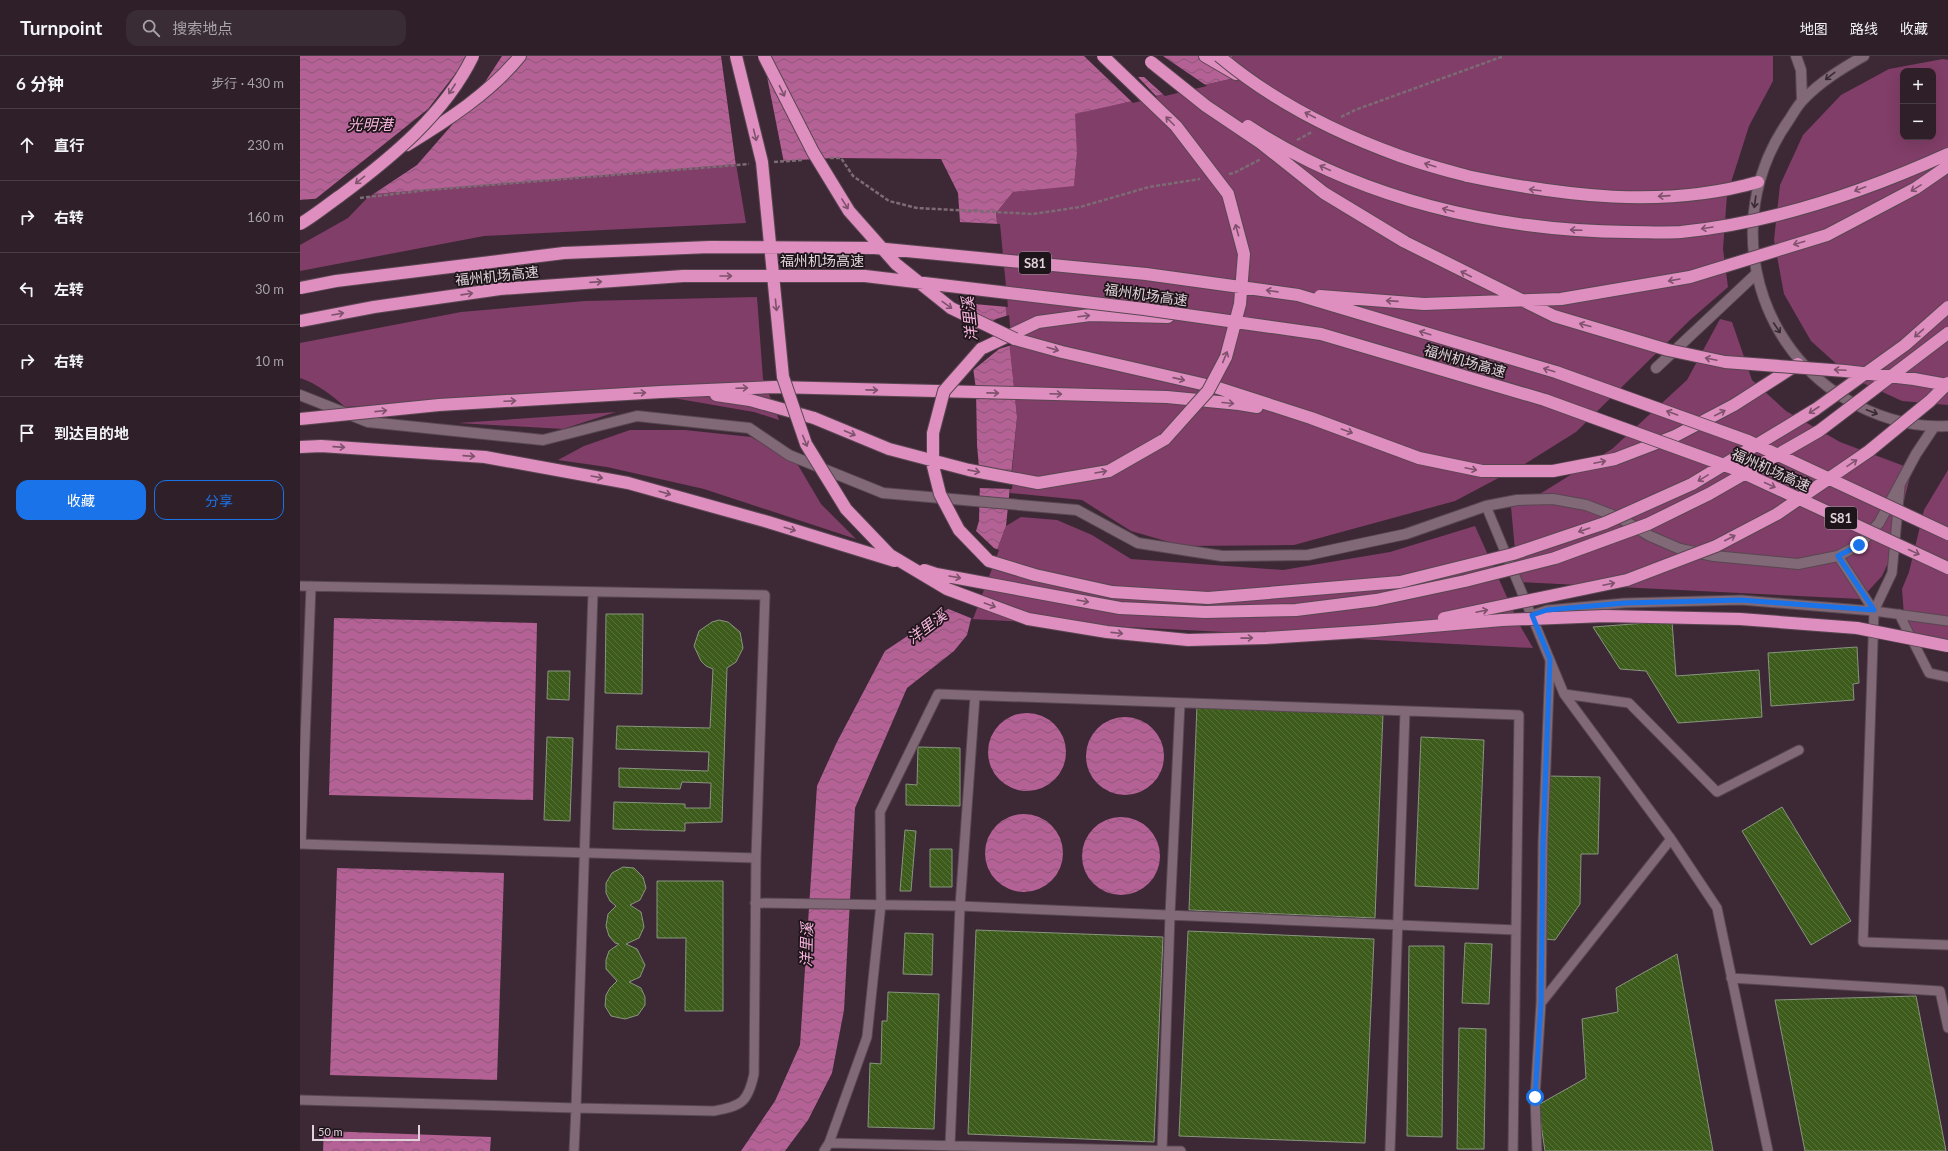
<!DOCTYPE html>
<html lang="zh">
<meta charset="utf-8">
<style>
:root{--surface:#2e1f28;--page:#3a2c34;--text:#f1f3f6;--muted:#a7a2a8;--line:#493d45;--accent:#1a73e8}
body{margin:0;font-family:Lato,"Noto Sans SC",sans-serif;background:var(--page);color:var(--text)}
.controls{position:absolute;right:12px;top:12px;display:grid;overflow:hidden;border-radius:8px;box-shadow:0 4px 16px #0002}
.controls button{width:36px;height:36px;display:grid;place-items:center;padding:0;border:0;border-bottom:1px solid var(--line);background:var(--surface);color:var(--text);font:20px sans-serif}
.scale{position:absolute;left:12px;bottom:10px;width:108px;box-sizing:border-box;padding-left:4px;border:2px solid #e0d2da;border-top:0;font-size:11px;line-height:14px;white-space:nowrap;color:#e0d2da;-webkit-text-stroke:3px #1e151a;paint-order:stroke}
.stop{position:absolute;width:12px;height:12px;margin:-9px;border:3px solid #1a73e8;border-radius:50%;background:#fff}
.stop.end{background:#1a73e8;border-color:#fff;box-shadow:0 1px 4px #0008}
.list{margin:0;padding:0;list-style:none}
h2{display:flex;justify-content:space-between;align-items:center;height:52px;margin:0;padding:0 16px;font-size:17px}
h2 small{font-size:13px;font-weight:400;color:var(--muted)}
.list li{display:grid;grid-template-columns:26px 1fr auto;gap:12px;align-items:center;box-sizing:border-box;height:72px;padding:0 16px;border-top:1px solid var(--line)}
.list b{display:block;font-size:15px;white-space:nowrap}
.list em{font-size:13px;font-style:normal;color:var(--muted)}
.actions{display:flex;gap:8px;padding:12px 16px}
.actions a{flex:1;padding:9px 0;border:1px solid var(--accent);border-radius:12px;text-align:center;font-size:14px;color:var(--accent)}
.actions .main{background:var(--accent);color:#fff}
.icon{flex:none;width:22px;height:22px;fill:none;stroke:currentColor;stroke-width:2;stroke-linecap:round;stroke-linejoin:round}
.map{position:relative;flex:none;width:1648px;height:1095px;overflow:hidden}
header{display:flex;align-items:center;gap:24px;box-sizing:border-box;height:56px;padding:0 20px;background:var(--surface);border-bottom:1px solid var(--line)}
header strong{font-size:19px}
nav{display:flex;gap:22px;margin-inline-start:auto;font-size:14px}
.search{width:280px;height:36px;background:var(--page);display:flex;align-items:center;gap:10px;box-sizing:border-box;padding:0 14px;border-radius:12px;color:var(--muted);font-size:15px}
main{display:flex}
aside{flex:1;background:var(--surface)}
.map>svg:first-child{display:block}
.green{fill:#813e68;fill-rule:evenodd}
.water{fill:url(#water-waves)}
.pier{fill:#3d2935}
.building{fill:url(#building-back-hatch);stroke:#88947e}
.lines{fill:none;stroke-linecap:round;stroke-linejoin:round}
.lane-casing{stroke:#584751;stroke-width:11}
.secondary-casing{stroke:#584751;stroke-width:12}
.highway-casing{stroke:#584751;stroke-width:14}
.path{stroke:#7c6b75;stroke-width:2.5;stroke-dasharray:4 2;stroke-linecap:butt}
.lane{stroke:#816977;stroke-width:9}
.secondary{stroke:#816977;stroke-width:10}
.highway{stroke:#de8ebf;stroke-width:12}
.highway-bridge-casing{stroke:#584751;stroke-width:14;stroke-linecap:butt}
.highway-bridge{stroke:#de8ebf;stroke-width:12}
.oneway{stroke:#372a31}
.oneway2{stroke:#7e526c}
.route{stroke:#1a73e8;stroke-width:5}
.labels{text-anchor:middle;stroke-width:3.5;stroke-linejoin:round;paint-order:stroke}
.shield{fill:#1e151a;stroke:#a699a0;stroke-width:1}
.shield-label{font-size:13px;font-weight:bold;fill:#e0d2da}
.street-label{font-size:14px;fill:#e0d2da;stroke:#1e151a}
.water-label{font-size:15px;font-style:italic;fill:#f9b6de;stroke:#1e151a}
</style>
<header>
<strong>Turnpoint</strong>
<div class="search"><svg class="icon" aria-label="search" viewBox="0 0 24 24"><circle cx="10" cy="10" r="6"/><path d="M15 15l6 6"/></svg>搜索地点</div>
<nav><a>地图</a><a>路线</a><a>收藏</a></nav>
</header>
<main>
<aside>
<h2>6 分钟<small>步行 · 430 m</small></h2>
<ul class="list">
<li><svg class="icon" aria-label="ahead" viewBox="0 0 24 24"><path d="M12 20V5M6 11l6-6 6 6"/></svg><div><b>直行</b></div><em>230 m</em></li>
<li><svg class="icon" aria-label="right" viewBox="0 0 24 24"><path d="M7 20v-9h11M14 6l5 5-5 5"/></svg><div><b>右转</b></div><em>160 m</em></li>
<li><svg class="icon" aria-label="left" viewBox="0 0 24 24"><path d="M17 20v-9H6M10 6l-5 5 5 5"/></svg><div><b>左转</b></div><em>30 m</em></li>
<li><svg class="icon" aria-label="right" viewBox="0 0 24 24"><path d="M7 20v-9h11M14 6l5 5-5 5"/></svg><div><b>右转</b></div><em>10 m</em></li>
<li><svg class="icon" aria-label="arrive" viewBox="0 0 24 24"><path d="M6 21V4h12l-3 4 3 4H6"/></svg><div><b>到达目的地</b></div></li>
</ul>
<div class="actions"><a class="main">收藏</a><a>分享</a></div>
</aside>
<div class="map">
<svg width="1648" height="1095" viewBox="0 0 1648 1095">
<defs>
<pattern id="water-waves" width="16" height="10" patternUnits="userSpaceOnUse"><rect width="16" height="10" fill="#b46295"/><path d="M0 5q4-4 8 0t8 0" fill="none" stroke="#8c5678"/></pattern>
<pattern id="building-back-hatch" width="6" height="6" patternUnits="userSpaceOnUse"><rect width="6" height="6" fill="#3d5c1c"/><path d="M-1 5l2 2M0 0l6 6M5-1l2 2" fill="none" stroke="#59723c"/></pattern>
</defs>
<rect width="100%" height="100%" fill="#3d2935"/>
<path class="green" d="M 932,0 L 1473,0 L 1473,25 L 1449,70 L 1427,139 L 1423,193 L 1428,231 L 1390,264 L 1276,376 L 1223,409 L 1155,445 L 994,489 L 883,490 L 831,475 L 782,444 L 710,437 L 717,361 L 696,157 L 713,136 L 774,129 L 777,97 L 774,58 L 930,23 Z
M 1643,3 L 1648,4 L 1648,349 L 1602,345 L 1552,322 L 1511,285 L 1484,238 L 1474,184 L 1480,129 L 1503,79 L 1541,39 L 1589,13 ZM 1603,15 L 1633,15 L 1633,81 L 1603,81 Z
M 436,108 L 446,167 L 184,180 L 0,215 L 0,189 L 48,162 L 71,138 Z
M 457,241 L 463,323 L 479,364 L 454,356 L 327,334 L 45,351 C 33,340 16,327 0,322 L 0,287 L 161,256 L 285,245 Z
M 1420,263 L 1432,266 L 1452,324 L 1486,355 L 1540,386 L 1612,413 L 1588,507 L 1582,520 L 1561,543 L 1218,526 L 1211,451 L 1227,446 L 1312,393 L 1387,324 Z
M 316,356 L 263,373 L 158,367 Z
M 330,374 L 385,374 L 451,381 L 481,398 L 495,404 L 521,448 L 556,483 L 404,433 L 307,411 L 258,404 L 284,390 Z
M 1648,414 L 1648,596 L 1606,586 L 1602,533 L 1609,516 L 1624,454 Z
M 721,461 L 757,464 L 792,479 L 831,503 L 983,514 L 1090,496 L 1175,470 L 1219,568 L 1233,592 L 671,563 L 706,470 Z"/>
<path class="water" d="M 0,0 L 932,0 L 930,23 L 775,58 L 777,97 L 774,130 L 713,136 L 696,157 L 717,361 L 706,470 L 671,563 L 667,579 L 654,595 L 607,632 L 555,752 L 544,954 L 532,1017 L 508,1064 L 485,1095 L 441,1095 L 475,1045 L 500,989 L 517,730 L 537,686 L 585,595 L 648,553 L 655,545 L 679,465 L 680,423 L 677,389 L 676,333 L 667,269 L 658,137 L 641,103 L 534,102 L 462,106 L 0,144 Z
M 34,562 L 237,567 L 233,744 L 29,739 Z
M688 696a39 39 0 1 1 78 0a39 39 0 1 1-78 0Z
M786 700a39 39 0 1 1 78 0a39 39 0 1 1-78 0Z
M685 797a39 39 0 1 1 78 0a39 39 0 1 1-78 0Z
M782 800a39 39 0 1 1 78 0a39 39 0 1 1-78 0Z
M 37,812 L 204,817 L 197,1024 L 30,1019 Z
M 24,1075 L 191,1081 L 190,1095 L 23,1095 Z"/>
<path class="pier" d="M 169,0 L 202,0 L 172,46 L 117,109 L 69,141 L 13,145 L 128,53 Z
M 421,0 L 463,0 L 484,107 L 436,110 Z
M 784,0 L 863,0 L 907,30 L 865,40 L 844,21 L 838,21 L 857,41 L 833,47 Z
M 658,166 L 700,168 L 708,251 L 663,247 Z
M 709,259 L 712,289 L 699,293 L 672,315 L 667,281 L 696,263 Z
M 677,412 L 714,417 L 712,433 L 678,432 Z
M 675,474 L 694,492 L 699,494 L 673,563 L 646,552 L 653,544 Z"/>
<path class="building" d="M 306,558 L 343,558 L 342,638 L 305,637 Z
M 419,564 L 428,566 L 440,576 L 443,592 L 436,606 L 427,612 L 422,766 L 385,767 L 385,775 L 313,773 L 314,746 L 385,748 L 385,752 L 410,752 L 411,727 L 382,726 L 380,733 L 319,731 L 319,712 L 408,715 L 409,696 L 316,693 L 317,670 L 410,672 L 413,613 L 406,610 L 401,605 L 394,590 L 399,575 L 412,566 Z
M 1372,565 L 1376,620 L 1459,614 L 1462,661 L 1378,667 L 1346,615 L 1320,613 L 1293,571 Z
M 1557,591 L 1559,627 L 1553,628 L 1554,644 L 1471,650 L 1468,597 Z
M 248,615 L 270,615 L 269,644 L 247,643 Z
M 897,649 L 1083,657 L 1075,862 L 889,854 Z
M 247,681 L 273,682 L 270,765 L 244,764 Z
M 1121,681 L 1184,684 L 1178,833 L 1115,830 Z
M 618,691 L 660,692 L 660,750 L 606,749 L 606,728 L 617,729 Z
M 1248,720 L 1300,721 L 1298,798 L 1281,798 L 1280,848 L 1255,884 L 1245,883 Z
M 1482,751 L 1551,865 L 1511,889 L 1442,775 Z
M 605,774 L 616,775 L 611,835 L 600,835 Z
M 630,793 L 652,793 L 652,831 L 630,831 Z
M 323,811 L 334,812 L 343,821 L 346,832 L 340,844 L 330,849 L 341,856 L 344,871 L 339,882 L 326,888 L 337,893 L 345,909 L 340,921 L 329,926 L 341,932 L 345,941 L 345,949 L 338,959 L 325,963 L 311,960 L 305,950 L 306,939 L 310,932 L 317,925 L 306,913 L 306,904 L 309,895 L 319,888 L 315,887 L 309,880 L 306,870 L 308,858 L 316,850 L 310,845 L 306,837 L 306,827 L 312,817 Z
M 357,825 L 423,825 L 423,955 L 385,955 L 386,882 L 357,882 Z
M 676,874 L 863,881 L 854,1086 L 668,1078 Z
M 888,875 L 1074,883 L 1065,1087 L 879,1080 Z
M 605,877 L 633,878 L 632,919 L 603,918 Z
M 1165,887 L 1192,888 L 1189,948 L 1162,947 Z
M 1109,890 L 1144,890 L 1142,1081 L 1107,1080 Z
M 1377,898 L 1413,1095 L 1245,1095 L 1238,1049 L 1286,1022 L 1282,963 L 1318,956 L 1316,932 Z
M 588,936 L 639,938 L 634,1073 L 568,1071 L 570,1007 L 581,1008 L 582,965 L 587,965 Z
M 1616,940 L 1646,1095 L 1505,1095 L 1475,944 Z
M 1159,972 L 1186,973 L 1184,1093 L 1157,1093 Z"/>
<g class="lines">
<defs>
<path id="lane" d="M 1186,450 L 1264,638 L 1371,783 L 1417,852 L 1468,1095
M 1538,500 L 1574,555 L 1563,886 L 1648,889
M 0,530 L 465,539 L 456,802 L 454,1018 C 448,1046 442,1050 414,1055 L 276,1052 L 274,1095
M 1574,555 L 1592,517 L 1600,431
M 1599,558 L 1629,617 L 1648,621
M 1232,559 L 1247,554 L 1324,547 L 1441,544 L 1574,555 L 1648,565
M 1264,638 L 1329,647 L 1417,736 L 1499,694
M 0,788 L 456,802
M 1,788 L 11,530
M 455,847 L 660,850 L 1216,874
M 1431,922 L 1640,935 L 1648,972
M 1241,947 L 1243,786 L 1250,606
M 0,1044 L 276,1052 L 293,536
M 529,1087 L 881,1095
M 650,1090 L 660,850 L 675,640
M 862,1094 L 870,859 L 880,647
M 524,1095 L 529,1087 L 567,981 L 581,848 L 580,756 L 638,638 L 1219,659 L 1213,1095
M 1090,1095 L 1105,655
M 1237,1095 L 1235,1041 L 1241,947 L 1371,783"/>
<path id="secondary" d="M 1496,0 L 1501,14 L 1502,45
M 1564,0 C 1541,13 1520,26 1503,44 C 1497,50 1493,58 1489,64 C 1424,155 1449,283 1544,342 C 1576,361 1611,372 1648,370
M 1356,312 L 1456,218
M 0,339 L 68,366 L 243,384 L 337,360 L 449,372 L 489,399 L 583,437 L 777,454 L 838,487 L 922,500 L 1008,499 L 1106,478 L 1186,450 L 1217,444 L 1253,443 L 1286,449 L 1320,462 L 1350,480 L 1380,493 L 1414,500 L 1498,508 L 1538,500 L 1559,489 L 1579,467 L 1616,398 L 1634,371"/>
<path id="highway" d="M 905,0 L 936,18
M 107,89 C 147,65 191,36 220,0
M 1167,120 C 1263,140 1363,153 1458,126
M 715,283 L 762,296 L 915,331 L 1011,362 L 1119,402 L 1182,415 L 1253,415 L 1315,403 L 1375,380 L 1434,349 L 1498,308
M 681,293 L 738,266 L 790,259 L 868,261
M 361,336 L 474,331 L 717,337 L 867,341 L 939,348 L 957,351
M 416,339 L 450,344 L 514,362
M 0,391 L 21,390 L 185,401 L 328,427"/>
</defs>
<use href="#lane" class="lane-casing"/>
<use href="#secondary" class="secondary-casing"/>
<use href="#highway" class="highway-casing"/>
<path class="path" d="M 1041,61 L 1055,54 L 1204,0
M 997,84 L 1012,76
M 530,102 L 541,102 L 553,120 L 589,145 L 617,152 L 733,158 L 780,151 L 849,131 L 900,123
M 474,106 L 503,104
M 929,118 L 934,117 L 961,103
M 60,142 L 128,134 L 449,108"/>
<use href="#lane" class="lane"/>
<use href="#secondary" class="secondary"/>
<use href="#highway" class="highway"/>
<defs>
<path id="highway-bridge" d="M 436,0 L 462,106 L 483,321 L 506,388 L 546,453 L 590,499 L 647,533 L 728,563 L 807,576 L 888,584 L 966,582 L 1074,575 L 1202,564 L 1305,560 L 1440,563 L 1557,572 L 1648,590
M 464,0 L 513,96 L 549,155 L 596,208 L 651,252 L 715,283
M 919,0 C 971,44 1036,77 1100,100 C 1122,108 1145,114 1167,120
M 851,6 L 906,50 L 961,87 L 1024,137 L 1105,186 L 1254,260 L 1368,294 L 1425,306 L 1545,315 L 1614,323 L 1648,329
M 948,70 C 1059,143 1196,175 1329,176 C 1346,176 1364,177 1381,176 C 1473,167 1564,136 1648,98
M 0,168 C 14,160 27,149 40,140 C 91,102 145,58 173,0
M 0,232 L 36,225 L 264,197 L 410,191 L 575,192 L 846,218 L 998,239 L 1256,316 L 1448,385 L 1648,478
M 1020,240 L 1124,248 L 1261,243 L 1390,221 L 1527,179 L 1616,132 L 1648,110
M 0,265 L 74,251 L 200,233 L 383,220 L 565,220 L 844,253 L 1021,278 L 1245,344 L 1435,413 L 1648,512
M 681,293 L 644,335 L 633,377 L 633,410 L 640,438 L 659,474 L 689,505 L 735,519 L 812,536 L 908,542 L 1100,526 L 1213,498 L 1305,467 L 1392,428 L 1516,353 L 1605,289 L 1648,251
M 514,362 L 589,393 L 669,414 L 738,427 L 809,415 L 865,383 L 908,335 L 926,301 L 940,248 L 944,198 L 928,138 L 876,70 L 803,0
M 0,363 L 139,349 L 361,336
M 328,427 L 468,466 L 595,505
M 624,514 L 636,518 L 820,552 L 905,556 L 996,554 L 1076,544 L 1165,525 L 1255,502 L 1348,468 L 1409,438 L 1519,375 L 1648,277
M 1144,562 L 1327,524 L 1416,490 L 1477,458 L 1569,395 L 1630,345 L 1648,327"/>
</defs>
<use href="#highway-bridge" class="highway-bridge-casing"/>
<use href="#highway-bridge" class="highway-bridge"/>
</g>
<defs><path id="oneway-shaft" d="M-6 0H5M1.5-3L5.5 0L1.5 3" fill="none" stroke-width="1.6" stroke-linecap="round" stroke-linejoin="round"/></defs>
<g class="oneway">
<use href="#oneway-shaft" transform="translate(1530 20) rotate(142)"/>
<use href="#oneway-shaft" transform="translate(1455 146) rotate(98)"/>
<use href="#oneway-shaft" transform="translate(1477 272) rotate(56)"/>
<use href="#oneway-shaft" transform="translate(1572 356) rotate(21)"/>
</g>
<g class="oneway2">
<use href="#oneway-shaft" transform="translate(152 33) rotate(123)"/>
<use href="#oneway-shaft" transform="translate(482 35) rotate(64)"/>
<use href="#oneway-shaft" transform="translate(1010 59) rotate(-152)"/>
<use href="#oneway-shaft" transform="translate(870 65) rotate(-135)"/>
<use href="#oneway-shaft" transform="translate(455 79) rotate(76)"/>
<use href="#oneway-shaft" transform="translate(1130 109) rotate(-163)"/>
<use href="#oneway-shaft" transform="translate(1025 112) rotate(-155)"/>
<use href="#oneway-shaft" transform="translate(60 124) rotate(141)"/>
<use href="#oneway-shaft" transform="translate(1616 132) rotate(149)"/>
<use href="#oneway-shaft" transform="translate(1560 133) rotate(159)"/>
<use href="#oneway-shaft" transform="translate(1235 134) rotate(-173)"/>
<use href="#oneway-shaft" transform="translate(1364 140) rotate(176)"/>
<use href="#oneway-shaft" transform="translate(545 148) rotate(58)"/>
<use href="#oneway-shaft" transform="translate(1148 154) rotate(-165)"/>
<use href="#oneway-shaft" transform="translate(1407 172) rotate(171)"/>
<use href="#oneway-shaft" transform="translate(937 174) rotate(-105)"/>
<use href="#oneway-shaft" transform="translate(1276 174) rotate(-178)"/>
<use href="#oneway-shaft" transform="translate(1499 187) rotate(163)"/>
<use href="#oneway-shaft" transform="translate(1166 218) rotate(-153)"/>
<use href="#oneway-shaft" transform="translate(426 220)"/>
<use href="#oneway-shaft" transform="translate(1374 224) rotate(170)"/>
<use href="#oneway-shaft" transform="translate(296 226) rotate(-4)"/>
<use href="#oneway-shaft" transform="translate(972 235) rotate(-172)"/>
<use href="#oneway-shaft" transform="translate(167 238) rotate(-8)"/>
<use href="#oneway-shaft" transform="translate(1092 245) rotate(-176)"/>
<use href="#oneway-shaft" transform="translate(476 249) rotate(84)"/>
<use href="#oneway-shaft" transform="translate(647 249) rotate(36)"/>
<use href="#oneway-shaft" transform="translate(38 258) rotate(-10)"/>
<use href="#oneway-shaft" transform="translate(784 260) rotate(-7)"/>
<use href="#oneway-shaft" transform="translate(1285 269) rotate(-165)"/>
<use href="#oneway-shaft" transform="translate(1125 277) rotate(-163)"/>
<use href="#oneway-shaft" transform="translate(1619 277) rotate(139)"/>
<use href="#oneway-shaft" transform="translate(753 293) rotate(16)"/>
<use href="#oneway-shaft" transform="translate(925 301) rotate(-68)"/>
<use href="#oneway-shaft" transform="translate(1411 303) rotate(-168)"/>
<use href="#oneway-shaft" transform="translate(1249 314) rotate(-163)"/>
<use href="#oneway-shaft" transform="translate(1540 314) rotate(-177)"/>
<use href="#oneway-shaft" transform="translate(879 323) rotate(13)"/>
<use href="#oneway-shaft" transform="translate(442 332) rotate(-2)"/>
<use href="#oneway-shaft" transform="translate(572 334) rotate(1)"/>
<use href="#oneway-shaft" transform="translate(340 337) rotate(-3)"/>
<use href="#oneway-shaft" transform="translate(693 337) rotate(1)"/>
<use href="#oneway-shaft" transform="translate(756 338) rotate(2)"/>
<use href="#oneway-shaft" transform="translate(210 345) rotate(-3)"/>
<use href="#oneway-shaft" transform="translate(928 347) rotate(5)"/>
<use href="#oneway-shaft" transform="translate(1514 354) rotate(147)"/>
<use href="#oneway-shaft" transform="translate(81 355) rotate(-6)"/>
<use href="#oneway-shaft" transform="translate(1372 357) rotate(-160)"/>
<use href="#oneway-shaft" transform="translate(1420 357) rotate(-27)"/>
<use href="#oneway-shaft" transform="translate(1047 375) rotate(20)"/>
<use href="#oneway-shaft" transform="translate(550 377) rotate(23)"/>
<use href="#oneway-shaft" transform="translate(505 385) rotate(68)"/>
<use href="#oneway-shaft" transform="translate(39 391) rotate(4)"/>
<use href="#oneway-shaft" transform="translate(169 400) rotate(4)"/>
<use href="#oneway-shaft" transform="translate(1300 406) rotate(-12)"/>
<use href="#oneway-shaft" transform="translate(1552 407) rotate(-34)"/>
<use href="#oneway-shaft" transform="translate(1171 413) rotate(12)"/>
<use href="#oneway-shaft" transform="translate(674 415) rotate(11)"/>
<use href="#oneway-shaft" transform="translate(801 416) rotate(-10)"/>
<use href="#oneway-shaft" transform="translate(297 421) rotate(10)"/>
<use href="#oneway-shaft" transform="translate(1403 422) rotate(149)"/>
<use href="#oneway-shaft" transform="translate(1470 429) rotate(25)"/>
<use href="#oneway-shaft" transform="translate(365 437) rotate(16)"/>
<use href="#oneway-shaft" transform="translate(490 473) rotate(17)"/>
<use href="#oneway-shaft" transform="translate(1284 474) rotate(161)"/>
<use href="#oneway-shaft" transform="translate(1430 482) rotate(-27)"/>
<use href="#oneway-shaft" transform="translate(1614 496) rotate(25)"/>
<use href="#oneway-shaft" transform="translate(655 521) rotate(10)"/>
<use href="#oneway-shaft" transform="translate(1309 528) rotate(-12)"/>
<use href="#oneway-shaft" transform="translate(783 545) rotate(10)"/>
<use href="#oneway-shaft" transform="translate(690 549) rotate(20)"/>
<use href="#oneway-shaft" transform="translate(1182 555) rotate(-12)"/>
<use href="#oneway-shaft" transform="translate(817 577) rotate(6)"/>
<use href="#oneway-shaft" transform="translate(947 582) rotate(-1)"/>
</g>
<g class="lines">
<path class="route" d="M 1235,1041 L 1241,947 L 1243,786 L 1250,603 L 1232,559 L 1247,554 L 1324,547 L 1441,544 L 1574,554 L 1538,500 L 1559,489"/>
</g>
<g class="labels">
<g class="shield">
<rect x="719" y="196" width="32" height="22" rx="3"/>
<rect x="1525" y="451" width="32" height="22" rx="3"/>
</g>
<g class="shield-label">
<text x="735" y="212">S81</text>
<text x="1541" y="467">S81</text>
</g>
<g class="street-label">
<text x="522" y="210">福州机场高速</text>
<text transform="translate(197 220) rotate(-6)" y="5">福州机场高速</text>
<text transform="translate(846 239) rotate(8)" y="5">福州机场高速</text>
<text transform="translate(1165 305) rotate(16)" y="5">福州机场高速</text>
<text transform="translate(1471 414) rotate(24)" y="5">福州机场高速</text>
</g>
<g class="water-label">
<text x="70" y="74">光明港</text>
<text transform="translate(670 263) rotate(-96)" y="5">洋里溪</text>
<text transform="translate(627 571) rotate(-37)" y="5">洋里溪</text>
<text transform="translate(507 889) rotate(-89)" y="5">洋里溪</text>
</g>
</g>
</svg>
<div class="controls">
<button>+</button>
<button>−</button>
</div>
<div class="scale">50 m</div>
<div class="stop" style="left:1235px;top:1041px"></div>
<div class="stop end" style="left:1559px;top:489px"></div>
</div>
</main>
